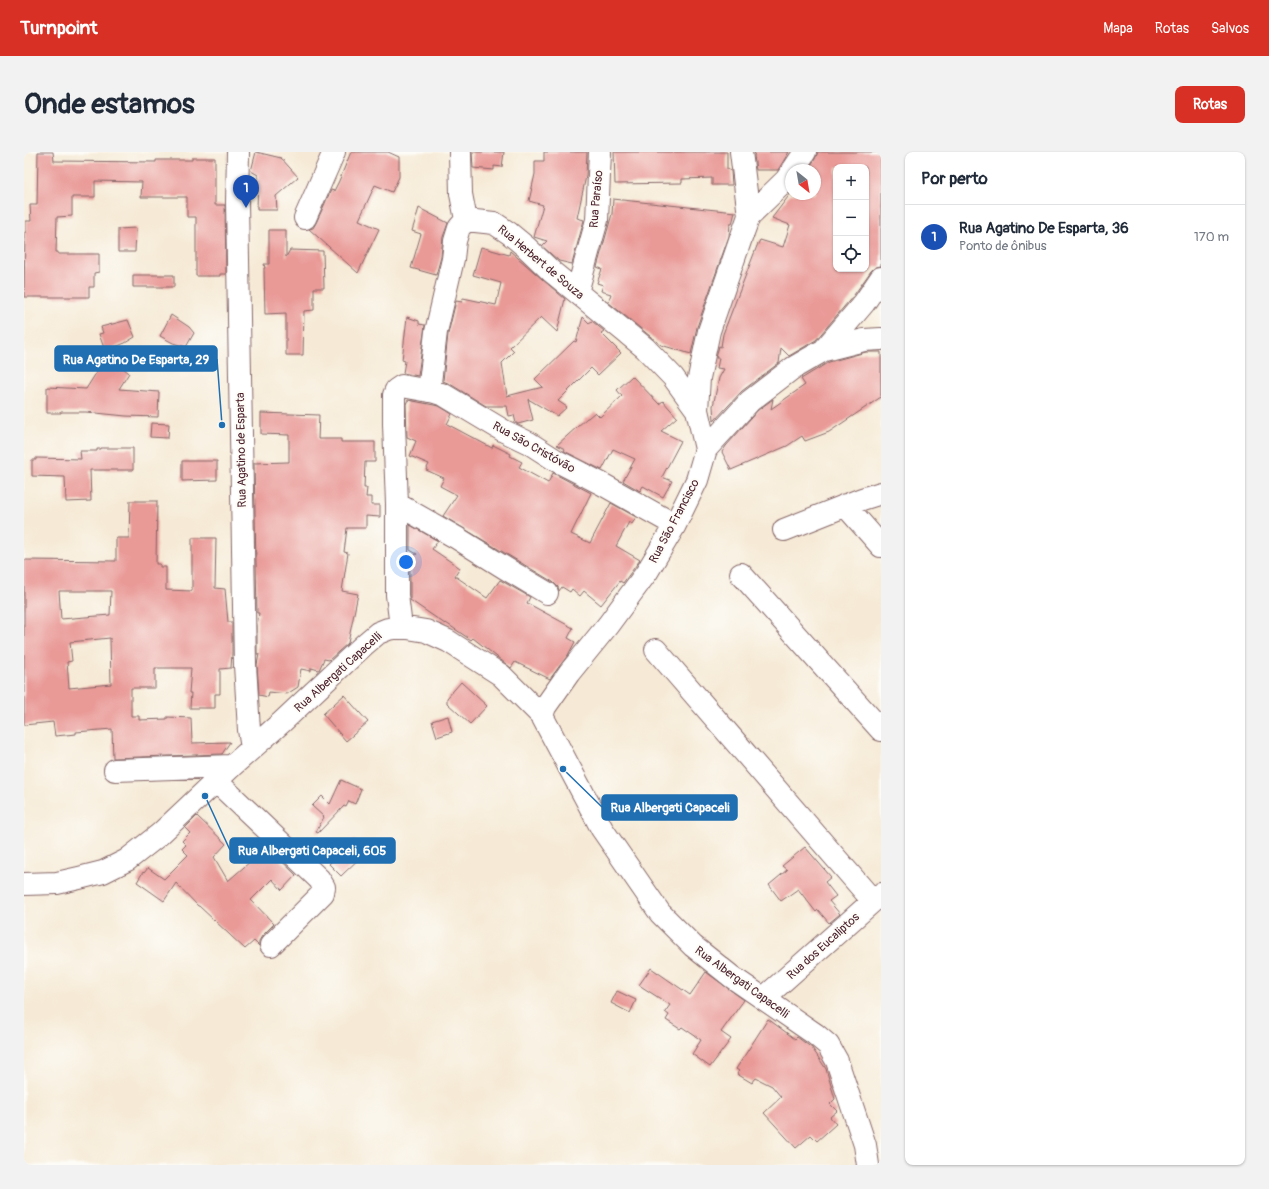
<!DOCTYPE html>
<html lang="pt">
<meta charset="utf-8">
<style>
:root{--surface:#fff;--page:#f2f2f3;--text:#1f2937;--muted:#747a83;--line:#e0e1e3;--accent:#d93025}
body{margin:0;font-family:Pangolin,sans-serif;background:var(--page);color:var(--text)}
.controls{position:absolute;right:12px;top:12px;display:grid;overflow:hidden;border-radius:8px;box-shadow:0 1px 3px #0004}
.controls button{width:36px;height:36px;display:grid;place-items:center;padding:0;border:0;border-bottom:1px solid var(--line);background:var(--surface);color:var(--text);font:20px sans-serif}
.compass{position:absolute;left:761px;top:12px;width:36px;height:36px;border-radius:50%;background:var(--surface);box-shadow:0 1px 3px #0004;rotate:149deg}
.you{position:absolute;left:382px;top:410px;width:14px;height:14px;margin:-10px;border:3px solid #fff;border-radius:50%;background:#1a73e8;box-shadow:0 0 0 6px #1a73e833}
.badge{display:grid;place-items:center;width:26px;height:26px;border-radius:50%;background:var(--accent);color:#fff;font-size:13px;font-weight:700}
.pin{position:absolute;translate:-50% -33px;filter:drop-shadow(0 1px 2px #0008)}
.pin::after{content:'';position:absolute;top:21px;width:14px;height:12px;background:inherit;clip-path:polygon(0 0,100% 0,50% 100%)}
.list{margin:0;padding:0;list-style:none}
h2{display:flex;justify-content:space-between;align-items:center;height:52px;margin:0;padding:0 16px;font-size:17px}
h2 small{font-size:13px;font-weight:400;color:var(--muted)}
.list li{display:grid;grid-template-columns:26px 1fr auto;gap:12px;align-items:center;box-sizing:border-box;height:64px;padding:0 16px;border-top:1px solid var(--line)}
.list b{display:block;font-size:15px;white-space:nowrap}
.list p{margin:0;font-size:13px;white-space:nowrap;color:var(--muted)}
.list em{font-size:13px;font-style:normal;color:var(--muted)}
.icon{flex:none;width:22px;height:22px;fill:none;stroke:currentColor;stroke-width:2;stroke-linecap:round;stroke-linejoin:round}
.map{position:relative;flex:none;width:857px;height:1013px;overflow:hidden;border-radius:8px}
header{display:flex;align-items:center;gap:24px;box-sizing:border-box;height:56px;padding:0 20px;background:var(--accent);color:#fff}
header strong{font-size:19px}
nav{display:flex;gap:22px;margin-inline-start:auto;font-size:14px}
.intro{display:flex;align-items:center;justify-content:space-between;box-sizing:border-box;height:96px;padding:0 24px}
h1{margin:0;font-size:28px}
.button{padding:10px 18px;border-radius:8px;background:var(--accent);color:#fff;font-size:14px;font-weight:700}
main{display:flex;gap:24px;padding:0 24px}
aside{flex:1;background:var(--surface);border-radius:8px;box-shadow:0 1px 3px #0004}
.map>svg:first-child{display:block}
.building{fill:#e99a97;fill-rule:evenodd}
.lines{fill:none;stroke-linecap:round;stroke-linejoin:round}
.minor-casing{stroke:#866667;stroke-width:24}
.minor{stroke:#fff;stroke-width:22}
.labels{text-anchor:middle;stroke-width:4;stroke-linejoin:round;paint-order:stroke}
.street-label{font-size:12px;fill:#4a1f2b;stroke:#fdfcf7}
.leader{fill:none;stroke:#1f6fb2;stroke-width:1.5}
.callout-dot{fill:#1f6fb2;stroke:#fdfcf7;stroke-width:1.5}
.callout{fill:#1f6fb2;stroke:#1f6fb2;stroke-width:1.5}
.callout-label{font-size:13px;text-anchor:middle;font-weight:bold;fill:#fff}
</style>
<header>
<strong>Turnpoint</strong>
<nav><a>Mapa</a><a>Rotas</a><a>Salvos</a></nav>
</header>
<div class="intro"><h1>Onde estamos</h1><a class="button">Rotas</a></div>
<main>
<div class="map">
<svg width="857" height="1013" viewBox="0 0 857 1013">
<rect width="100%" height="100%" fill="#fdfcf7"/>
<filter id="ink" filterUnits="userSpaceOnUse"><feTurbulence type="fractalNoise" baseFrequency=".025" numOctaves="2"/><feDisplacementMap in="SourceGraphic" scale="8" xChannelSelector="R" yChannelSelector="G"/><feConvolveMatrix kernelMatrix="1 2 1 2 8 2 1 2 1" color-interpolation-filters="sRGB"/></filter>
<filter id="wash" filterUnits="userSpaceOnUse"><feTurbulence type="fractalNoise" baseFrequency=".012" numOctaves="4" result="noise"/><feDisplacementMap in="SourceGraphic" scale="16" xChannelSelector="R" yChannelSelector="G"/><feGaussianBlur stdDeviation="0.9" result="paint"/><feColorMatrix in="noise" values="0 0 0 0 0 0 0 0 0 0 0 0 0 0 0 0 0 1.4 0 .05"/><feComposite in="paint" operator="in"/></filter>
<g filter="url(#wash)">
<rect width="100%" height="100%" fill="#f6ead6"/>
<g id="blocks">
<path class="building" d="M 14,0 L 29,0 L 30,9 L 132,10 L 132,8 L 168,8 L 168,6 L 191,6 L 191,53 L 201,53 L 202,122 L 196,122 L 196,124 L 172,124 L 172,65 L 163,65 L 163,45 L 117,45 L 118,30 L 71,29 L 71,45 L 48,45 L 48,64 L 33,65 L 32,100 L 34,100 L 34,102 L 75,102 L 75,120 L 70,121 L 70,135 L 65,135 L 65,145 L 0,145 L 1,80 L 2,80 L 2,69 L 7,69 L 6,53 L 13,53 Z
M 232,0 L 257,6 L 274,25 L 252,44 L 253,58 L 233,58 L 234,23 L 227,19 Z
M 327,0 L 364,0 L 375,5 L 375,25 L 368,40 L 351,33 L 335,68 L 355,77 L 334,121 L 285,77 L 289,76 L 292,71 L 307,38 L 310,39 L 315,29 Z
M 448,0 L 480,0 L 478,15 L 470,14 L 470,18 L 449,16 Z
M 520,0 L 563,0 L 562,24 L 553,66 L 560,68 L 548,112 L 535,109 L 518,94 L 523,89 L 510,85 L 519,53 L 505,49 L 511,22 L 511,9 L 520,9 Z
M 590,0 L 703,0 L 703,17 L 707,19 L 708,33 L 688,33 L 688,26 L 658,27 L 658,31 L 591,32 Z
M 731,0 L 765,0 L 754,18 L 732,18 L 730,4 Z
M 794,0 L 857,0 L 857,114 L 851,115 L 847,119 L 830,143 L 792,188 L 765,204 L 757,196 L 755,211 L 718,239 L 690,269 L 689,254 L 695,226 L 700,217 L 693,216 L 695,206 L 692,206 L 695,194 L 697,195 L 699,182 L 733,94 L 736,88 L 759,95 L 766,73 L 748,66 L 767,41 L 767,42 L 791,42 L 791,18 L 784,18 L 791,7 ZM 812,15 L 842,15 L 842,117 L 812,117 Z
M 589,47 L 711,60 L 708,72 L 706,72 L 705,84 L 673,175 L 667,202 L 637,193 L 584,150 L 587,142 L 577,139 L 579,133 L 573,131 L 578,117 L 573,115 L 588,62 Z
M 395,56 L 424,71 L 419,85 L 417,105 L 412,123 L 387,116 L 397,82 L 388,79 Z
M 112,76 L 111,100 L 94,100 L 94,77 Z
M 245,78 L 262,78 L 262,105 L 266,98 L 299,99 L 300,136 L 290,136 L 290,158 L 280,159 L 279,203 L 262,203 L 262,161 L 241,162 L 240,116 L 241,116 L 240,112 L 245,112 Z
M 457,95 L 485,103 L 486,99 L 541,147 L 533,180 L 517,165 L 486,195 L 490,199 L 478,211 L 483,244 L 519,235 L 511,227 L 550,189 L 552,190 L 559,165 L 565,171 L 568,169 L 580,179 L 577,181 L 597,201 L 574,223 L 567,216 L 534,249 L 543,255 L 533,264 L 504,247 L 509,268 L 494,272 L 492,271 L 490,263 L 485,264 L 483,254 L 462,254 L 426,232 L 419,229 L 424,182 L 432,149 L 438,150 L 439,146 L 472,153 L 477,131 L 449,123 Z
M 109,123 L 150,123 L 150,135 L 109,135 Z
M 147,163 L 165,175 L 170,181 L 162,195 L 149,191 L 136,184 Z
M 383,165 L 395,169 L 395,172 L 401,173 L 394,224 L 379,221 L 381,209 L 378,208 Z
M 104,168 L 111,185 L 101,191 L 81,199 L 75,182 L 79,181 L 77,175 Z
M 80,200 L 105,221 L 95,237 L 135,240 L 134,265 L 102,264 L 62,260 L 37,260 L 37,261 L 23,261 L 23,235 L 62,237 L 76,215 L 72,212 Z
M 842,200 L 857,200 L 857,245 L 805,280 L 781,289 L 778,284 L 763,294 L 707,318 L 698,300 L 702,294 L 734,258 L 749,247 L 747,257 L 781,233 L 777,227 L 805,210 Z
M 608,224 L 635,252 L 639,249 L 653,265 L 637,279 L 657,289 L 638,325 L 648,329 L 639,345 L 619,334 L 616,339 L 599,329 L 611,307 L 589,297 L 578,318 L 540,299 L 541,297 L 533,293 L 563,266 L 564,266 L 571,260 L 576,265 L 598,244 L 593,238 Z
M 384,248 L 415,254 L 428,262 L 423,272 L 468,296 L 469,293 L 487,302 L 486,304 L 498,310 L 495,315 L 524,331 L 529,321 L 567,341 L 547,382 L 566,391 L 587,351 L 612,365 L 608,372 L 605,370 L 592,394 L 616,408 L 599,431 L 596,429 L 577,453 L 560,439 L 556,444 L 548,437 L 546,440 L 538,435 L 535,439 L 534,435 L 529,430 L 419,364 L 433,343 L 416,334 L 420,326 L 402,318 L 405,312 L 386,304 L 392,289 L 383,285 L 382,252 Z
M 237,261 L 295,263 L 294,287 L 317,287 L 317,290 L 351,290 L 351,310 L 341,310 L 340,336 L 343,336 L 342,345 L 347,345 L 347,353 L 356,353 L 356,365 L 342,364 L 342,376 L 323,376 L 320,400 L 324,401 L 318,439 L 334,442 L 324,491 L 305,508 L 300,507 L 295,518 L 287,516 L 287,519 L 277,517 L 274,535 L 263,542 L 245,540 L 244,545 L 235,543 L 233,513 L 235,502 L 233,502 L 233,474 L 235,461 L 233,461 L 230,311 L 265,310 L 265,283 L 237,282 Z
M 127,271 L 145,272 L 144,286 L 126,285 Z
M 77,296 L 109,296 L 109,318 L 66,318 L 67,349 L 42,350 L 41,325 L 8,324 L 8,308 L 12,308 L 12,306 L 57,307 L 56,299 L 73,299 L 73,297 L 77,297 Z
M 158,309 L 193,309 L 193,328 L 158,329 Z
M 106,349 L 133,349 L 132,412 L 136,412 L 136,415 L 142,415 L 142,438 L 168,439 L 168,386 L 192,386 L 191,436 L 201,437 L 204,470 L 208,470 L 208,501 L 207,516 L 196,517 L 196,542 L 191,542 L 191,556 L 166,556 L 167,541 L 165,541 L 167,516 L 131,516 L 131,536 L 107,536 L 107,564 L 115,564 L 115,568 L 143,567 L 143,565 L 167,566 L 168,591 L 206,590 L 198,602 L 89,606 L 88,577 L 52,580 L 52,582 L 31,584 L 29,570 L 0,573 L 0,408 L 92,409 L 92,386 L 105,386 ZM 35,439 L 87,439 L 86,463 L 37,467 ZM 86,486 L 87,532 L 45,536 L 43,510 L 48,509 L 46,490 Z
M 386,373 L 414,389 L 408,397 L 436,416 L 431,424 L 463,446 L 476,428 L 506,445 L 503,451 L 549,476 L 544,486 L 551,490 L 544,503 L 526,527 L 491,510 L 487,516 L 449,486 L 447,488 L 422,471 L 421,472 L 386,448 L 386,406 L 393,402 L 386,398 Z
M 437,530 L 463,554 L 446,572 L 423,551 L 423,546 Z
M 320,543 L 344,570 L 322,589 L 299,562 Z
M 424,564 L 428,580 L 413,585 L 408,569 Z
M 317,628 L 337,637 L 331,652 L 325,649 L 322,655 L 320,654 L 294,681 L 292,680 L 300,665 L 288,654 L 298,644 L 306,652 Z
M 173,664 L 202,692 L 190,705 L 204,729 L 243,695 L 272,723 L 258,738 L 248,727 L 227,748 L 250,772 L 238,784 L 235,789 L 235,794 L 230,789 L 221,797 L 175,754 L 174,754 L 152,731 L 140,749 L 113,730 L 119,720 L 120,721 L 124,716 L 140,727 L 164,703 L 158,697 L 162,693 L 158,689 L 166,681 L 161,676 Z
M 330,688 L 342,700 L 317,724 L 305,712 Z
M 781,695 L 807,725 L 801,730 L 812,744 L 805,749 L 816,762 L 805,771 L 794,758 L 792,760 L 774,737 L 757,749 L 745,733 L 763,718 L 758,714 Z
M 627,816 L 666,843 L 682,820 L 720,848 L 697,880 L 707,887 L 686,915 L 668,902 L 677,888 L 658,875 L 656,877 L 642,868 L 645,863 L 641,860 L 646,853 L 615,833 Z
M 593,839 L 612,848 L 606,861 L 587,851 Z
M 744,867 L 771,887 L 773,885 L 788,896 L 802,917 L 811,947 L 806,952 L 813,959 L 806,965 L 812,972 L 793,989 L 787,983 L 772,996 L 740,961 L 757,945 L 748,934 L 732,926 L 728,931 L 713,922 L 715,919 L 712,917 Z"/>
</g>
</g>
<g filter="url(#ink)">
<use href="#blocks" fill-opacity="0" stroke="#866667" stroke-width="1"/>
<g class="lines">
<defs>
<path id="minor" d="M 214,0 L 213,50 L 221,513 L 225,578 L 228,596
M 436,0 L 437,42 L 442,68
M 717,0 L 725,64
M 769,18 L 781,0
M 281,66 L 310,0
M 552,139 L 555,133 L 573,68 L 576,0
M 800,198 L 840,188 L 857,187
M 405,239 L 412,180 L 429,107 L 431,89 L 435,76 L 442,68 L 470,71 L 485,81 L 502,95 L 528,120 L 621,196 L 649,225 L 673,258
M 682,297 L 726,249 L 769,216 L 800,198 L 840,151 L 857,126
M 373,352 L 433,386 L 481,416 L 523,441
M 821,353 L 857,394
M 760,378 L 838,347 L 857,341
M 717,422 L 857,578
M 377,475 L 373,443 L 373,352 L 370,272 L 370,243 L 372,238 L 378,234 L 411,240 L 420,243 L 480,279 L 505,291 L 533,309 L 578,332 L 651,373
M 632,498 L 849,749
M 518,564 L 521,555 L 545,521 L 584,473 L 623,420 L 651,373 L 673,328 L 682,297 L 673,258 L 675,226 L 685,179 L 716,89 L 725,64 L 762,28 L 767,21
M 91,618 L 208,614
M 192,629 L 295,727 L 300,735 L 299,741 L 247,793
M 0,732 L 33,731 L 55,726 L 79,720 L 103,708 L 136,682 L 208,614 L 258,570 L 341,492 L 354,481 L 364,477 L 377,475 L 402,479 L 424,489 L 477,523 L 518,564 L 578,677 L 636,761 L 669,794 L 708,825 L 791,882 L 804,893 L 813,909 L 841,993 L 844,1013
M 740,846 L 857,742"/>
</defs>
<use href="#minor" class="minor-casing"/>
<use href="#minor" class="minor"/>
</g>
</g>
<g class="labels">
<g class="street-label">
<text transform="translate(572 47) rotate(-85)" y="4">Rua Paraíso</text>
<text transform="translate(517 110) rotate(40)" y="4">Rua Herbert de Souza</text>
<text transform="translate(510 295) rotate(29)" y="4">Rua São Cristóvão</text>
<text transform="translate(217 298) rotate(-91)" y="4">Rua Agatino de Esparta</text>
<text transform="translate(650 369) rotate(-62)" y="4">Rua São Francisco</text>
<text transform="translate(314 520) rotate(-42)" y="4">Rua Albergati Capacelli</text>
<text transform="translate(799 794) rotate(-42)" y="4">Rua dos Eucaliptos</text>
<text transform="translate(718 830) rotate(36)" y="4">Rua Albergati Capacelli</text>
</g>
</g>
<path class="leader" d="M198 273L193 207M539 617L578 655M181 644L206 698"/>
<g class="callout-dot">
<circle cx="198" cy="273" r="4"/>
<circle cx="539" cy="617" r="4"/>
<circle cx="181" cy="644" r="4"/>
</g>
<g class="callout">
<rect x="31" y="194" width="162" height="25" rx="4"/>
<rect x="578" y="643" width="135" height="25" rx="4"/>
<rect x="206" y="686" width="165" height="25" rx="4"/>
</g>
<g class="callout-label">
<text x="112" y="212">Rua Agatino De Esparta, 29</text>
<text x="646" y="660">Rua Albergati Capaceli</text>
<text x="288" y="703">Rua Albergati Capaceli, 605</text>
</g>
</svg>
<div class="controls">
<button>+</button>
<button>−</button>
<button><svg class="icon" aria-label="locate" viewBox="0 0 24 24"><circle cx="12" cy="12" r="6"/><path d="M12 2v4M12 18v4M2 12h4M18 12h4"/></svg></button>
</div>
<svg class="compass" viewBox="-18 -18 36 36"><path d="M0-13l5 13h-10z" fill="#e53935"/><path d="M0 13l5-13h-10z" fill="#747a83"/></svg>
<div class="you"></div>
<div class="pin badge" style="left:222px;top:56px;background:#1a4fb4">1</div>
</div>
<aside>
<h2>Por perto<small></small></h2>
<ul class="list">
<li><span class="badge" style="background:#1a4fb4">1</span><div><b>Rua Agatino De Esparta, 36</b><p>Ponto de ônibus</p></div><em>170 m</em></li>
</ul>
</aside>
</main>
